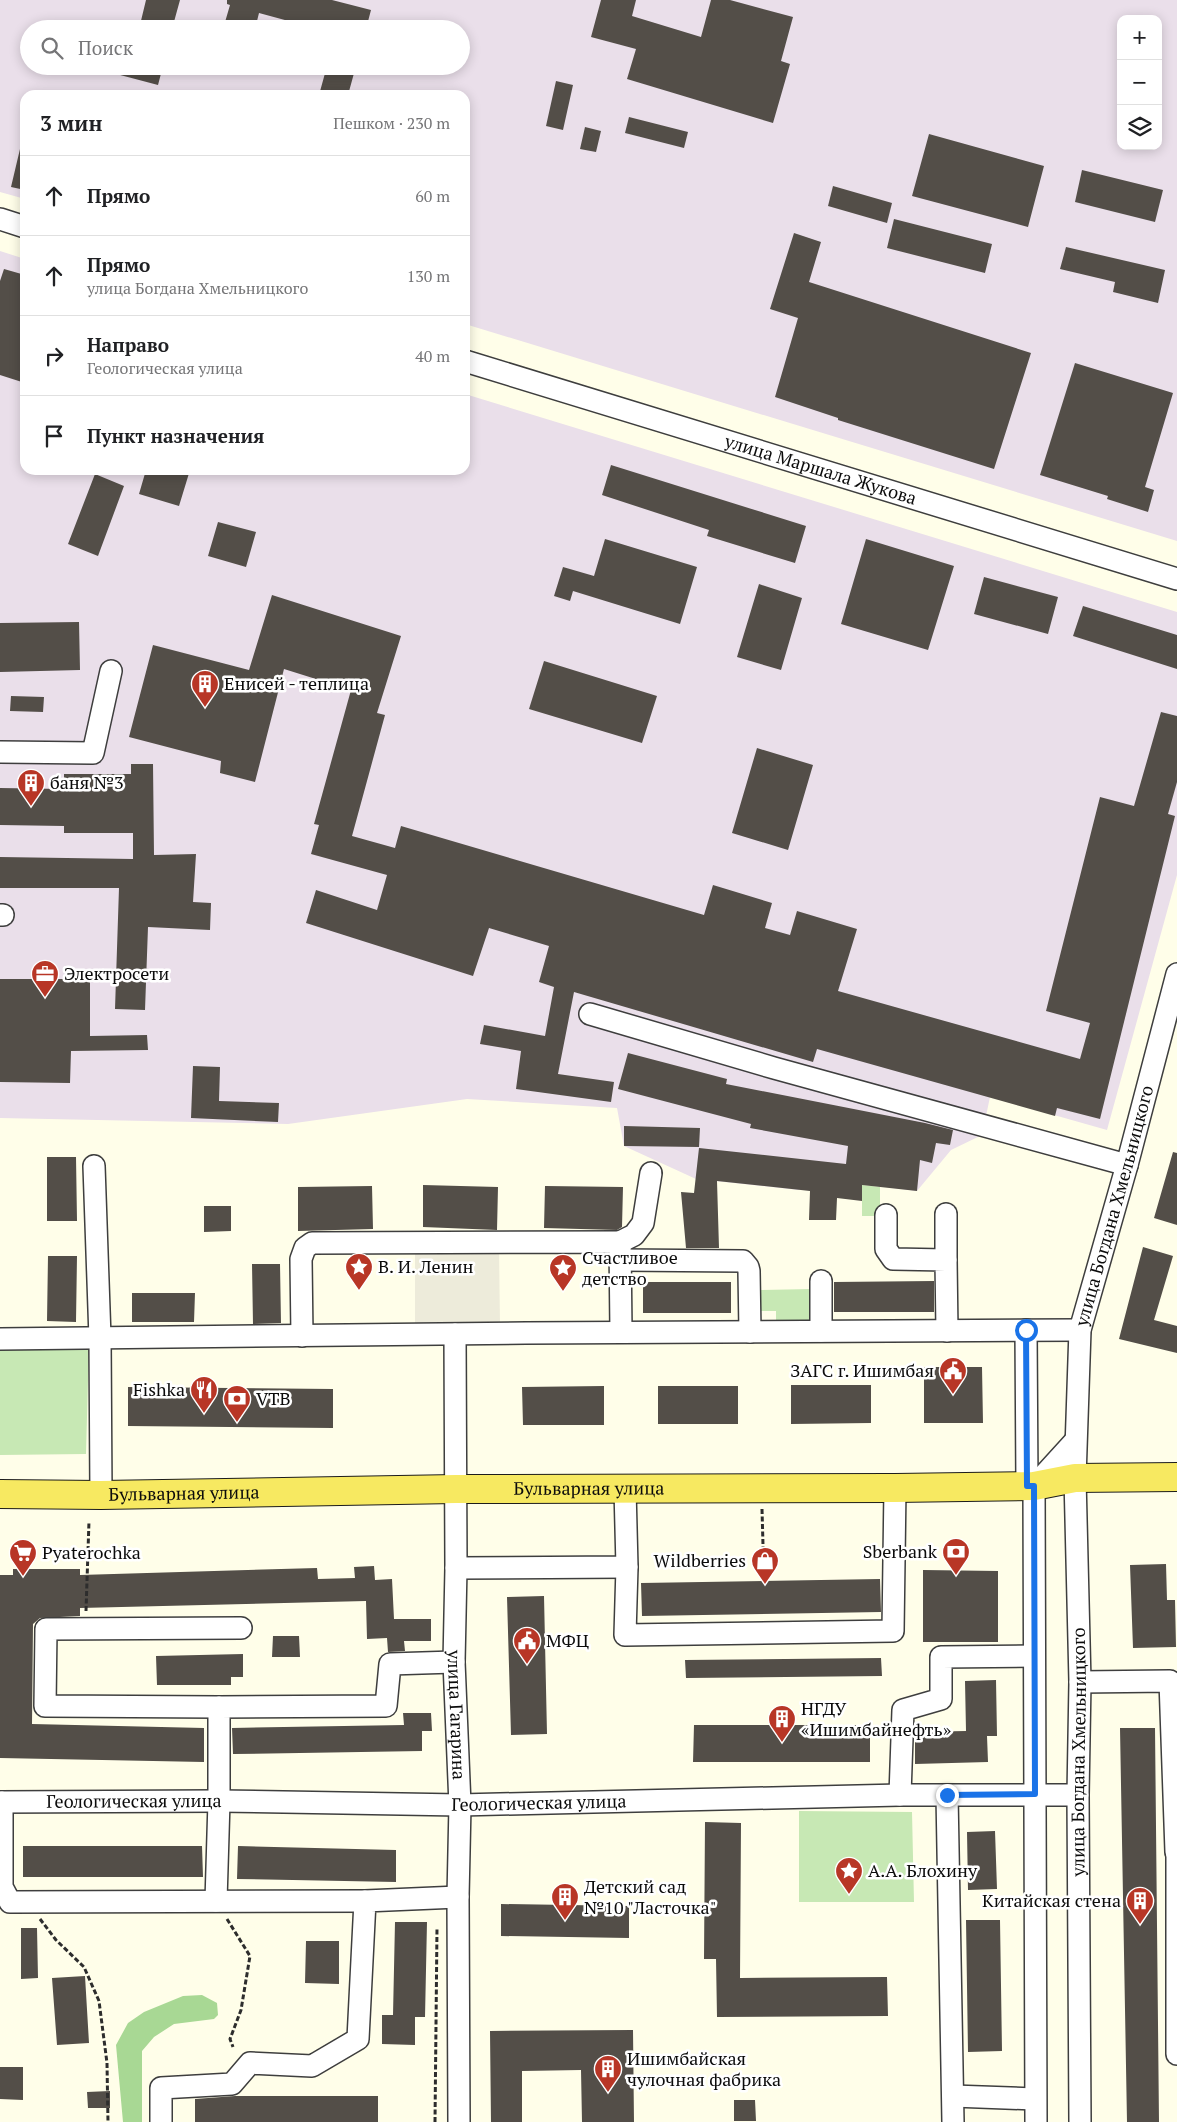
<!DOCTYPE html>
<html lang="ru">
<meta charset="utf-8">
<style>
:root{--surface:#fff;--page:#f2f2f2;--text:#202124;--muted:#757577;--line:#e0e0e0}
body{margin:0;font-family:"PT Serif",serif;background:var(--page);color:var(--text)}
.controls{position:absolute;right:15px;top:15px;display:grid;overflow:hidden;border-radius:10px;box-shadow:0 2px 12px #0003}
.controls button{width:45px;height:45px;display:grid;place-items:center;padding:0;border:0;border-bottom:1px solid var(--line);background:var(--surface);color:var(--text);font:25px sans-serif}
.stop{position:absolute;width:15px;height:15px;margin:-11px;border:4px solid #1a73e8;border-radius:50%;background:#fff}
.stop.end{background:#1a73e8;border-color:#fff;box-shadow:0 1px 5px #0008}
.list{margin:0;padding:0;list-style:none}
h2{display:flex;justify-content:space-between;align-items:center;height:65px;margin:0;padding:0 20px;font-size:21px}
h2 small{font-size:16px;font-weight:400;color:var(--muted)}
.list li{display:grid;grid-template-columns:32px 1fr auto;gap:15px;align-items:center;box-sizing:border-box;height:80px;padding:0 20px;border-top:1px solid var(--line)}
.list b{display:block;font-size:19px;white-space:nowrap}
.list p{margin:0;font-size:16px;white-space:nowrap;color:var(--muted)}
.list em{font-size:16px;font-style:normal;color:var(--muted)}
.icon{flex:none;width:28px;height:28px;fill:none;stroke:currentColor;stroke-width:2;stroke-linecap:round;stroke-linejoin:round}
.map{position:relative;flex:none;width:1177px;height:2122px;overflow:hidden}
.search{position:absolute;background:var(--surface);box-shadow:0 2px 12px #0003;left:20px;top:20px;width:450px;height:55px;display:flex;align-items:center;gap:12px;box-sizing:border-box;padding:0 18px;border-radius:28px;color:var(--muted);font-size:19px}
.panel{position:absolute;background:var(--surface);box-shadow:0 2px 12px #0003;left:20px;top:90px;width:450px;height:385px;border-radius:15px}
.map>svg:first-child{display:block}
.industrial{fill:#eadfea;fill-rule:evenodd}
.green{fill:#c7e8b4}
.forest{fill:#a8d894}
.plaza{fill:#edebda}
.building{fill:#534e48}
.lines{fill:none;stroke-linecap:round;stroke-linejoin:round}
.minor-casing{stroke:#3e3e3e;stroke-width:24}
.major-casing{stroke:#1c1c1c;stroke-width:30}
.path{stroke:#2d2d2d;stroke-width:3;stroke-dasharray:5 2.5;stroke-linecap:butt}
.minor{stroke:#fff;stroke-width:21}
.major{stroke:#f7e961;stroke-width:28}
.route{stroke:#1a73e8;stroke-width:6}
.labels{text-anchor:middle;stroke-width:5;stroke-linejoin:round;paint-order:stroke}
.street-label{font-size:18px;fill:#0b0b0b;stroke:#fff}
.poi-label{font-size:18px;fill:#0b0b0b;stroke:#fff;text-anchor:start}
</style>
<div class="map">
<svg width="1177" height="2122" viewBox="0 0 1177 2122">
<rect width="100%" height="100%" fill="#fffee9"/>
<path class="industrial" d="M 0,0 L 1177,0 L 1177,541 L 465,324 L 465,95 L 25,95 L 25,199 L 0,192 ZM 1121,19 L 1158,19 L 1158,146 L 1121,146 ZM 29,29 L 461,29 L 461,66 L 29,66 Z
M 0,251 L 25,259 L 25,470 L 465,470 L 465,394 L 1177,612 L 1177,875 L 1107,1130 L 990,1097 L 982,1135 L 951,1150 L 917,1191 L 801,1176 L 799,1190 L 696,1179 L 624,1146 L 617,1108 L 467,1099 L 288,1124 L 0,1118 Z"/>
<path class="green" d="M 862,1185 L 880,1187 L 880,1216 L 862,1216 Z
M 811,1289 L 812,1320 L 776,1320 L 776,1311 L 760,1311 L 760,1290 Z
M 0,1343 L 89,1343 L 86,1454 L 0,1455 Z
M 799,1811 L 912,1812 L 914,1902 L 799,1902 Z"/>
<path class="forest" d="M 202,1995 L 217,2003 L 218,2015 L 214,2019 L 174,2024 L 154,2037 L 142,2051 L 142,2122 L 123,2122 L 116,2045 L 128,2023 L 144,2012 L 183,1996 Z"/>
<path class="plaza" d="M 415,1248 L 499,1248 L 500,1326 L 415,1327 Z"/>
<path class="building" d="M 146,0 L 180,0 L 172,29 L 139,29 Z
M 227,0 L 332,0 L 371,10 L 366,29 L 318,29 L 259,13 L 255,29 L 223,29 L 230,5 L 227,4 Z
M 601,0 L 636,0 L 632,16 L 701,37 L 711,0 L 730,0 L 793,17 L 781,61 L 790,64 L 773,123 L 627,79 L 636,49 L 591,37 Z
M 105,66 L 163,66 L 158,85 L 105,71 Z
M 327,66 L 356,66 L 348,95 L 319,95 Z
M 556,81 L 573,85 L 563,130 L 546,126 Z
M 629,117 L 688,132 L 684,148 L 625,133 Z
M 585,127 L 601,131 L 596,152 L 580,149 Z
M 929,134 L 1044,166 L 1028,227 L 912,196 Z
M 20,149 L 25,150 L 25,190 L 11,187 Z
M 1082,170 L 1163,190 L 1155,222 L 1075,202 Z
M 833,186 L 892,203 L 887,223 L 828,206 Z
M 894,219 L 992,244 L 985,273 L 887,248 Z
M 794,233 L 821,242 L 809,282 L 1031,353 L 994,469 L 838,420 L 838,418 L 775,397 L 798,318 L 770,309 Z
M 1066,247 L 1165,270 L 1158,303 L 1113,292 L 1115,282 L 1060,269 Z
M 4,269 L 25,275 L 25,383 L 0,375 L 0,281 Z
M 1075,363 L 1173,393 L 1145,487 L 1154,490 L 1148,512 L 1107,499 L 1108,496 L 1040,475 Z
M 611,465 L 806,526 L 795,563 L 707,536 L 709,530 L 602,495 Z
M 146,470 L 190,470 L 179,506 L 139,494 Z
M 95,474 L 124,486 L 98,556 L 68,544 Z
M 218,522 L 256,532 L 246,567 L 208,556 Z
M 605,539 L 697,567 L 680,624 L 573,591 L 570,601 L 554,596 L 563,567 L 594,576 Z
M 866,539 L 954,566 L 928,650 L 841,624 Z
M 984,577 L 1058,597 L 1048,634 L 974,614 Z
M 759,584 L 802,598 L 781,670 L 737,657 Z
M 272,595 L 401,636 L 377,713 L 385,715 L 352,836 L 395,848 L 401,826 L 704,915 L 713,885 L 772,903 L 765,928 L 790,935 L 797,911 L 857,929 L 838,991 L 1080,1059 L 1090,1023 L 1046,1011 L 1100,797 L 1134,806 L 1161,712 L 1177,716 L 1177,782 L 1168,814 L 1175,816 L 1100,1119 L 1057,1108 L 1055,1116 L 817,1049 L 813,1062 L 574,992 L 558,1074 L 614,1082 L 611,1102 L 516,1089 L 521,1051 L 480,1044 L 484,1025 L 545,1036 L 554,987 L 539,982 L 549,946 L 489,928 L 473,976 L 306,923 L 316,890 L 377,910 L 387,875 L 311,854 L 319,825 L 314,824 L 351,690 L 284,669 L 255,782 L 220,773 L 221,761 L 129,737 L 153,645 L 249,670 Z
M 1083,606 L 1177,635 L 1177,669 L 1073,636 Z
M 79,622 L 80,670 L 0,672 L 0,623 Z
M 544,661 L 657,696 L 642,743 L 529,709 Z
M 11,696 L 44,697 L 43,712 L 10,711 Z
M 757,748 L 813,765 L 788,850 L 732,833 Z
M 131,764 L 153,764 L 154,855 L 196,854 L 193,902 L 211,903 L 210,930 L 148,927 L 145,1010 L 115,1009 L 119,888 L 0,888 L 0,857 L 133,859 L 133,833 L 64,833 L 64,826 L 0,825 L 0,788 L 64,789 L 64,774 L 131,774 Z
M 0,979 L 90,979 L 90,1036 L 147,1035 L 148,1050 L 71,1051 L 70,1083 L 0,1082 Z
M 628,1053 L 727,1079 L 726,1084 L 925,1123 L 953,1130 L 950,1145 L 936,1143 L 932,1163 L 920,1160 L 917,1191 L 862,1185 L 862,1201 L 837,1198 L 836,1220 L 809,1220 L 810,1191 L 717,1181 L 719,1248 L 686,1248 L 681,1192 L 694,1193 L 699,1148 L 846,1164 L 848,1146 L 750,1128 L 751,1124 L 618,1089 Z
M 193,1066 L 220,1067 L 219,1101 L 279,1103 L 278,1122 L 191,1118 Z
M 624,1126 L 700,1128 L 699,1147 L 624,1146 Z
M 1173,1152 L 1177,1153 L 1177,1225 L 1154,1218 Z
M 47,1157 L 76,1157 L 77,1221 L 47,1221 Z
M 423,1185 L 498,1187 L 497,1230 L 423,1227 Z
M 372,1186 L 373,1229 L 298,1231 L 298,1187 Z
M 545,1186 L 623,1187 L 622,1227 L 617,1230 L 544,1228 Z
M 204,1206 L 231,1206 L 231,1231 L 204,1232 Z
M 1143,1247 L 1173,1256 L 1154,1320 L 1177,1326 L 1177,1353 L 1119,1339 Z
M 48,1256 L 77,1256 L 76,1322 L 47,1321 Z
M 252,1264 L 280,1264 L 281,1323 L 253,1324 Z
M 934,1281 L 934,1312 L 834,1312 L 834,1282 Z
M 643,1282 L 731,1282 L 731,1313 L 643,1313 Z
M 132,1293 L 195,1293 L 194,1322 L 132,1322 Z
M 924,1367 L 982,1367 L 983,1423 L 924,1423 Z
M 791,1385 L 871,1385 L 871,1423 L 791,1424 Z
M 604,1386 L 604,1425 L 523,1425 L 522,1387 Z
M 658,1386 L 738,1386 L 738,1424 L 658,1424 Z
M 128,1387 L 333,1389 L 333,1428 L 128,1426 Z
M 1166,1564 L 1167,1600 L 1175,1600 L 1176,1647 L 1133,1648 L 1130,1565 Z
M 374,1566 L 375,1580 L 392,1579 L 394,1619 L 431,1619 L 431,1641 L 404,1641 L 405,1651 L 388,1652 L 387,1638 L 367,1639 L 366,1601 L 80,1608 L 80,1616 L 40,1618 L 33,1624 L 32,1724 L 204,1728 L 204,1762 L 0,1758 L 0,1575 L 13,1575 L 13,1569 L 80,1569 L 80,1575 L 317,1568 L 318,1579 L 355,1578 L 354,1567 Z
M 923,1570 L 998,1571 L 998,1642 L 923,1642 Z
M 880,1579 L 881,1612 L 642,1616 L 641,1583 Z
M 544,1596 L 547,1734 L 511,1735 L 507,1597 Z
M 273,1636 L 299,1636 L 300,1657 L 272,1657 Z
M 243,1654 L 243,1677 L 231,1677 L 231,1685 L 157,1685 L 156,1656 Z
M 881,1658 L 882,1676 L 686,1678 L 685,1660 Z
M 996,1680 L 997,1736 L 987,1736 L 988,1762 L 915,1764 L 915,1732 L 966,1731 L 965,1681 Z
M 403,1713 L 431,1713 L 432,1731 L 422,1731 L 422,1751 L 233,1754 L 232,1728 L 404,1725 Z
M 694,1725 L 870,1725 L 870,1762 L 693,1762 Z
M 1120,1728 L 1155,1728 L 1159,2122 L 1127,2122 Z
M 705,1822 L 741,1823 L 740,1978 L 887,1977 L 888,2016 L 717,2017 L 716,1959 L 704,1959 Z
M 995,1831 L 997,1889 L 968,1890 L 967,1832 Z
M 23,1846 L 202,1846 L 203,1877 L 23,1877 Z
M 238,1846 L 396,1850 L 396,1882 L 237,1879 Z
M 501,1904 L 629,1906 L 629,1938 L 501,1936 Z
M 966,1920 L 1000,1920 L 1002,2051 L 968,2052 Z
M 395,1922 L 427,1922 L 425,2017 L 415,2017 L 415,2045 L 382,2044 L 382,2015 L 393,2015 Z
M 21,1928 L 37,1928 L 38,1978 L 21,1979 Z
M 306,1941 L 339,1941 L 339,1984 L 305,1983 Z
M 85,1976 L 89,2043 L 57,2045 L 52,1978 Z
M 633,2030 L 634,2122 L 582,2122 L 581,2070 L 522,2071 L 522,2122 L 491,2122 L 490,2031 Z
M 0,2067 L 23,2067 L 23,2100 L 0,2099 Z
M 110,2091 L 110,2108 L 88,2108 L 87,2092 Z
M 235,2096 L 378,2096 L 378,2122 L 195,2122 L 195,2099 Z
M 734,2100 L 755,2100 L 756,2121 L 734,2121 Z"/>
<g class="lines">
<defs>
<g id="minor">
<path d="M 0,219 L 25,227"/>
<path id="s1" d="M 465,361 L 1177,579"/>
<path d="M 0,752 L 93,753 L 111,671"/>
<path d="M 0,915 L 3,915"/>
<path d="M 590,1014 L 774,1068 L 1127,1165"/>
<path d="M 94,1166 L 100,1338 L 101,1495"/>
<path d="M 946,1214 L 946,1260"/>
<path d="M 886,1215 L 886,1249 L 893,1259 L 946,1260 L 947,1331"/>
<path d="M 620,1242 L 634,1235 L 643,1223 L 651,1173"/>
<path d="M 620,1260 L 743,1261 L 748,1267 L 749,1271 L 750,1332"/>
<path d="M 821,1281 L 821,1331"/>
<path d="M 1026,1330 L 1027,1486"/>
<path id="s2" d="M 455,1334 L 456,1568 L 454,1662 L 460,1805 L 458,1897 L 459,2122"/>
<path d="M 302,1336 L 301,1259 L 305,1248 L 312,1243 L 620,1242 L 621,1332"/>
<path d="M 0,1339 L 526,1333 L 1080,1330"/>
<path d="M 627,1567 L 625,1635 L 893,1631 L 895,1488"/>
<path d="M 456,1568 L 627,1567 L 625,1489"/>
<path d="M 1080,1682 L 1170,1681 L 1176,1852"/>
<path d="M 219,1707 L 45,1706 L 46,1629 L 241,1628"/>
<path d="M 900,1795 L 903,1710 L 941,1699 L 941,1657 L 1034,1656"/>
<path d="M 947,1795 L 953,2122"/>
<path id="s3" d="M 0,1802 L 219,1801 L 460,1805 L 900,1795 L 1078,1795"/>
<path d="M 2,1802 L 2,1887 L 10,1902 L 365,1901"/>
<path d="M 1177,1852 L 1177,2054"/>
<path d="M 216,1901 L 219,1801 L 219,1707 L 386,1706 L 390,1664 L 454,1662"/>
<path d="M 953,2096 L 1035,2099"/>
<path d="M 161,2122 L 161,2088 L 232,2084 L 250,2063 L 312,2066 L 358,2039 L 365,1901 L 458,1897"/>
<path d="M 1036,2122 L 1034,1486 L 1075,1441"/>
<path id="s4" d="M 1080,2122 L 1078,1795 L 1080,1682 L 1075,1478 L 1080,1330 L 1127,1165 L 1177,974"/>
</g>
<g id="major">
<path id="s5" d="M 0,1494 L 101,1495 L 456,1489 L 895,1488 L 1034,1486 L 1075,1478 L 1177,1477"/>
</g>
</defs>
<use href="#minor" class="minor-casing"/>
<use href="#major" class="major-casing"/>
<path class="path" d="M 762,1509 L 764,1581
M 86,1611 L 89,1521
M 40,1919 L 56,1940 L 84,1967 L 99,2001 L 107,2063 L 108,2122
M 227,1919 L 250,1956 L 241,2010 L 230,2039 L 233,2047
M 435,2122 L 437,1928"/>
<use href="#minor" class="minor"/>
<use href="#major" class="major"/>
</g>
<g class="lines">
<path class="route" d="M 947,1795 L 1035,1794 L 1034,1486 L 1027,1486 L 1026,1330"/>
</g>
<defs>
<symbol id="building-pin" viewBox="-11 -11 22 30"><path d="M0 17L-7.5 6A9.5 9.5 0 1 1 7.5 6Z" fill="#b83626" stroke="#fff"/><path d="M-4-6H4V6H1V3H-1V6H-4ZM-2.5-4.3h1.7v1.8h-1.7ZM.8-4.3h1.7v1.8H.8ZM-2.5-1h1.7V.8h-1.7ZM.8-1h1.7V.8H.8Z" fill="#fff"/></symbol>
<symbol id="office-pin" viewBox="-11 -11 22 30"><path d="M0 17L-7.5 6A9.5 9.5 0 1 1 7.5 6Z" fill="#b83626" stroke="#fff"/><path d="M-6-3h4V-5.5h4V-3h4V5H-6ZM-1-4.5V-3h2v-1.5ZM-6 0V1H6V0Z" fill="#fff"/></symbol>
<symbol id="sight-pin" viewBox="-11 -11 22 30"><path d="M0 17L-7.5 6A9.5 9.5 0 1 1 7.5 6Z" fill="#b83626" stroke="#fff"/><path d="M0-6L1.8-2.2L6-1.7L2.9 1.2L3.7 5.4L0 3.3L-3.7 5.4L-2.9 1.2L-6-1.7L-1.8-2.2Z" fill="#fff"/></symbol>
<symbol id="civic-pin" viewBox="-11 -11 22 30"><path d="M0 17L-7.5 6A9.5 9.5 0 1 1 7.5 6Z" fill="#b83626" stroke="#fff"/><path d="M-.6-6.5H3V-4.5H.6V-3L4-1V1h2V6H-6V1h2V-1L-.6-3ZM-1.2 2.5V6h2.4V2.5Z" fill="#fff"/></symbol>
<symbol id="restaurant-pin" viewBox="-11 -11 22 30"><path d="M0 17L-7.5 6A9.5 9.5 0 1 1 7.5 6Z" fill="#b83626" stroke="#fff"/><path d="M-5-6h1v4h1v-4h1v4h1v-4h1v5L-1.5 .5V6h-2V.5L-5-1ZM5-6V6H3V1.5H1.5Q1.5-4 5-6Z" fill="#fff"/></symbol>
<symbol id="bank-pin" viewBox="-11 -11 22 30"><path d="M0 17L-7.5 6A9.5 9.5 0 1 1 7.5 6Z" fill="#b83626" stroke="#fff"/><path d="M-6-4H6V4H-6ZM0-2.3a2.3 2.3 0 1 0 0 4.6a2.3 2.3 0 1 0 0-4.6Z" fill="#fff"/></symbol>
<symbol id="supermarket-pin" viewBox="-11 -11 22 30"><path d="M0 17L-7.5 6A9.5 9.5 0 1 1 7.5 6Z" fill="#b83626" stroke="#fff"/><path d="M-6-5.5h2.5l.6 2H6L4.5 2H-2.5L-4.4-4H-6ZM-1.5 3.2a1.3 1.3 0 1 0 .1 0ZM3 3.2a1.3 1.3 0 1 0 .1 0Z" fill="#fff"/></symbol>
<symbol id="shop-pin" viewBox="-11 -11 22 30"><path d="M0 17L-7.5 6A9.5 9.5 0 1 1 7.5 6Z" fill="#b83626" stroke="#fff"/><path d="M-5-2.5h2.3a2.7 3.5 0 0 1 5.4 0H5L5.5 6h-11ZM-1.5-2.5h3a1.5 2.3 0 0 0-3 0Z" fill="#fff"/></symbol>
</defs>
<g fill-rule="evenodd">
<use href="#building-pin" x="189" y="668" width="32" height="43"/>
<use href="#building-pin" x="15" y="767" width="32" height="43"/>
<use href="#office-pin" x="29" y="958" width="32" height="43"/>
<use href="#sight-pin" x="343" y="1251" width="32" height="43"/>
<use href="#sight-pin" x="547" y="1252" width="32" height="43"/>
<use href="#civic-pin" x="937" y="1355" width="32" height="43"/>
<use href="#restaurant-pin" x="188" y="1374" width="32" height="43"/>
<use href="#bank-pin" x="221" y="1383" width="32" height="43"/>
<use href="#bank-pin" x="940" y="1536" width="32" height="43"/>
<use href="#supermarket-pin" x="7" y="1537" width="32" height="43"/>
<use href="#shop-pin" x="749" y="1545" width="32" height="43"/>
<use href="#civic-pin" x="511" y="1625" width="32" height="43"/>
<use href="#building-pin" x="766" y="1703" width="32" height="43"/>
<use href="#sight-pin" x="833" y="1855" width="32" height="43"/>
<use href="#building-pin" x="549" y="1881" width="32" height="43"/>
<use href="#building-pin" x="1124" y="1885" width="32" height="43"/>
<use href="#building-pin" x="592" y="2053" width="32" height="43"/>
</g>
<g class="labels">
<g class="street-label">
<text dy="6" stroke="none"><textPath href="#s1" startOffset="372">улица Маршала Жукова</textPath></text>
<text dy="6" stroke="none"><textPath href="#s4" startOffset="921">улица Богдана Хмельницкого</textPath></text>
<text dy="6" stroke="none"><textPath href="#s5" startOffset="589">Бульварная улица</textPath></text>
<text dy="6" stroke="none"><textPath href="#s5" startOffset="184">Бульварная улица</textPath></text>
<text dy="6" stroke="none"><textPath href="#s2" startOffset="381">улица Гагарина</textPath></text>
<text dy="6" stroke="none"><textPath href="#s4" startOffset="370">улица Богдана Хмельницкого</textPath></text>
<text dy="6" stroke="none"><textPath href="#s3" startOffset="134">Геологическая улица</textPath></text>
<text dy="6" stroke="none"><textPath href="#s3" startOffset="539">Геологическая улица</textPath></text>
</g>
<g class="poi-label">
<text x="224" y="690">Енисей - теплица</text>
<text x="50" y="789">баня №3</text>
<text x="64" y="980">Электросети</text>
<text x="582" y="1264">Счастливое<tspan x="582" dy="21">детство</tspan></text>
<text x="378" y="1273">В. И. Ленин</text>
<text x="934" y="1377" text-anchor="end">ЗАГС г. Ишимбая</text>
<text x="185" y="1396" text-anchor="end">Fishka</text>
<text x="256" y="1405">VTB</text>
<text x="937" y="1558" text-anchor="end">Sberbank</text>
<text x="42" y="1559">Pyaterochka</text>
<text x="746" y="1567" text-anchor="end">Wildberries</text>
<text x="546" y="1647">МФЦ</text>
<text x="801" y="1715">НГДУ<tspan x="801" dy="21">«Ишимбайнефть»</tspan></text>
<text x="868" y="1877">А.А. Блохину</text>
<text x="584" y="1893">Детский сад<tspan x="584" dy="21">№10 "Ласточка"</tspan></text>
<text x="1121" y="1907" text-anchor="end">Китайская стена</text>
<text x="627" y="2065">Ишимбайская<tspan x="627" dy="21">чулочная фабрика</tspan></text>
</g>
</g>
</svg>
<div class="controls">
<button>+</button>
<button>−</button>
<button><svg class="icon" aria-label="layers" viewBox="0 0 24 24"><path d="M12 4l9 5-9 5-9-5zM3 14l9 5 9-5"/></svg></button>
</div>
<div class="stop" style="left:1026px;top:1330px"></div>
<div class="stop end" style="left:947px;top:1795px"></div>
<div class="search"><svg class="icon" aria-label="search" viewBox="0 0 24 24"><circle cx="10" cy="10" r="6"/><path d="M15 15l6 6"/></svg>Поиск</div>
<section class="panel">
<h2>3 мин<small>Пешком · 230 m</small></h2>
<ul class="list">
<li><svg class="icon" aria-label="ahead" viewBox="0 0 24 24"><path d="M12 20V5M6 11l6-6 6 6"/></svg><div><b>Прямо</b></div><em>60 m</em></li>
<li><svg class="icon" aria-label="ahead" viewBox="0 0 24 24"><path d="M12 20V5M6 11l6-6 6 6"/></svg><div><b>Прямо</b><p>улица Богдана Хмельницкого</p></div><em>130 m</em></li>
<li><svg class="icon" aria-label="right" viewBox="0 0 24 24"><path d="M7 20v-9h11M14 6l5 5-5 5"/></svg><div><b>Направо</b><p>Геологическая улица</p></div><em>40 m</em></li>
<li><svg class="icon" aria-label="arrive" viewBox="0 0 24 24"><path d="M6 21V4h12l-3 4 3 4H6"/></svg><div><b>Пункт назначения</b></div></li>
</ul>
</section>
</div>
